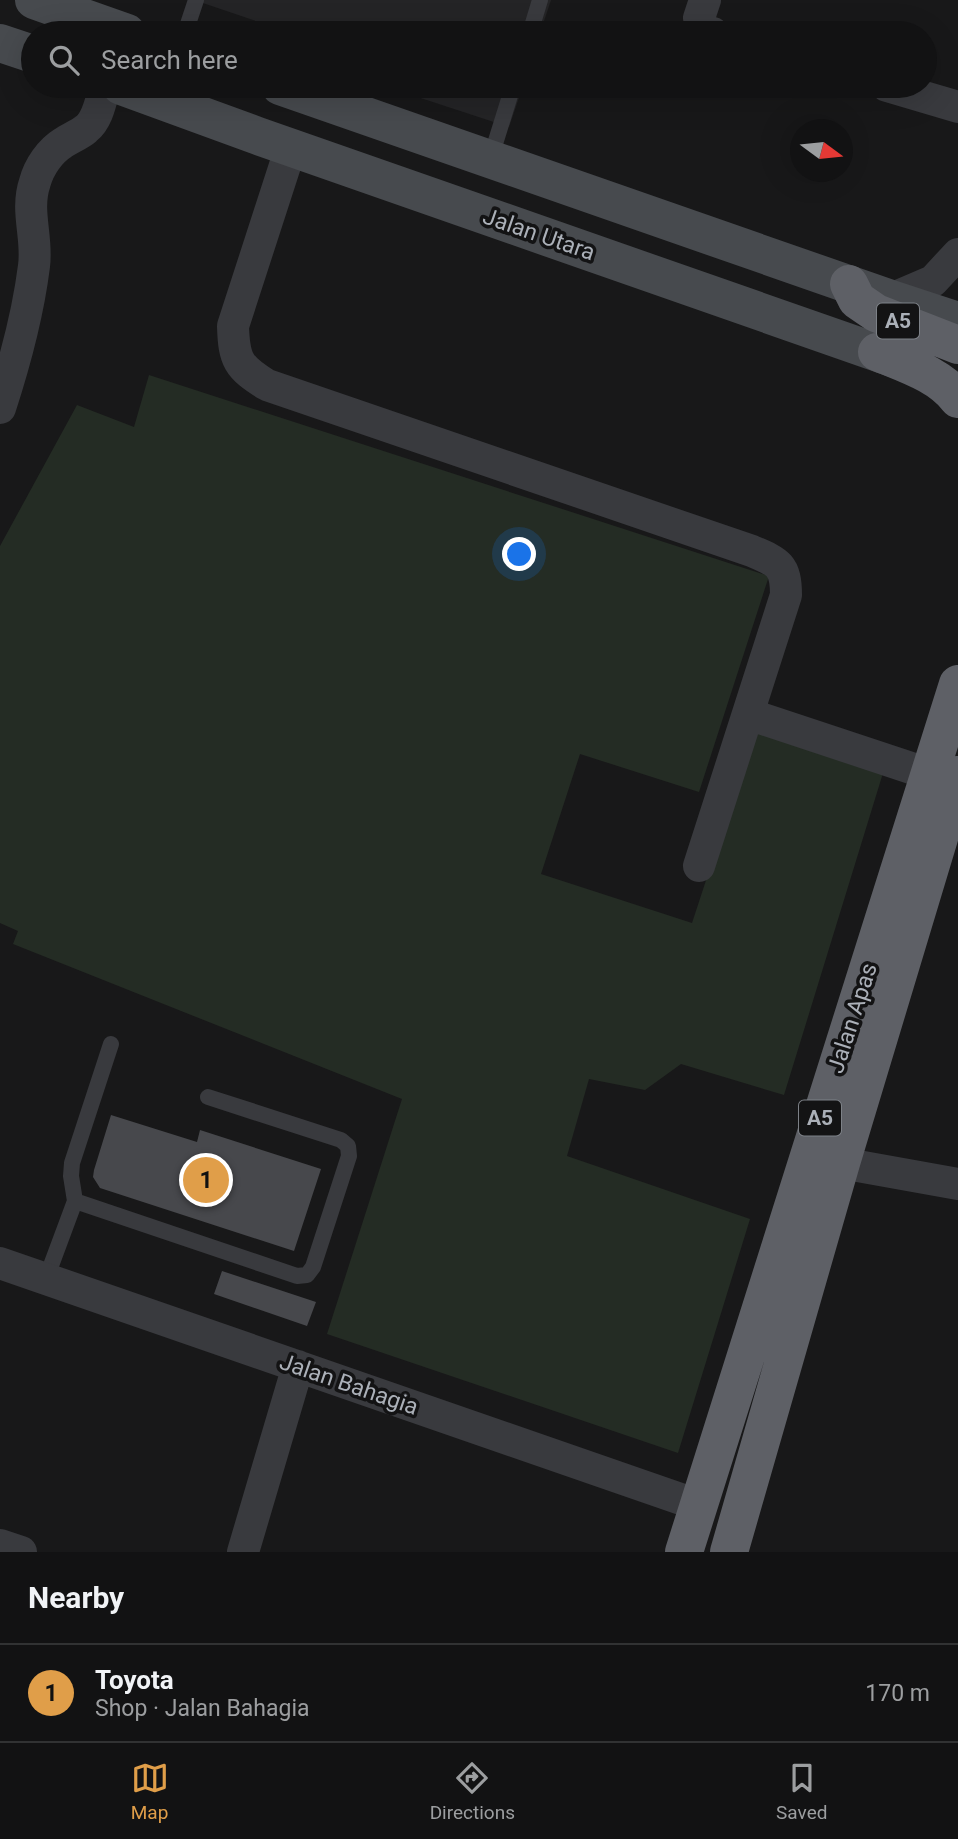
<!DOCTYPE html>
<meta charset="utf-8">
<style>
:root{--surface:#121213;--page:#1f2021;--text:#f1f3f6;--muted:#9c9ea0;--line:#313233;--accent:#e09e49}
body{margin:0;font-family:Roboto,sans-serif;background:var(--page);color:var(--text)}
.compass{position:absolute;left:790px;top:119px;width:63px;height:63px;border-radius:50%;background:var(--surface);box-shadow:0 7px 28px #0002;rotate:105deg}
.you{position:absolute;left:520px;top:555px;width:24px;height:24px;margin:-18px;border:5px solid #fff;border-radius:50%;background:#1a73e8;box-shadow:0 0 0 10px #1a73e833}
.badge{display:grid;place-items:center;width:46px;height:46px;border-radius:50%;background:var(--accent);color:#111;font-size:23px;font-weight:700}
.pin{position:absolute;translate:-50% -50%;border:4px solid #fff;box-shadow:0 2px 7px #0006}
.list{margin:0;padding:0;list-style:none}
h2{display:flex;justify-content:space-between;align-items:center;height:91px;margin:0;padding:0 28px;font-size:30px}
h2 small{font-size:23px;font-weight:400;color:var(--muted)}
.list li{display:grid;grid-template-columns:46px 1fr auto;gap:21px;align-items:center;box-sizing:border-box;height:98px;padding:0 28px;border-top:2px solid var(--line)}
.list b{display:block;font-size:26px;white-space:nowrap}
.list p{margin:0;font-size:23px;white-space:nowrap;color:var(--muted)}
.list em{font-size:23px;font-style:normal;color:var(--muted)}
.icon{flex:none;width:38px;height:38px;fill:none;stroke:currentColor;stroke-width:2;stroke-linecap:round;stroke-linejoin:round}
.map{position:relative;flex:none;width:958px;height:1552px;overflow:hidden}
.search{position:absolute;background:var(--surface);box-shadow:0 7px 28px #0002;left:21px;right:21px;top:21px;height:77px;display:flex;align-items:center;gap:18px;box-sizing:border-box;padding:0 24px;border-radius:38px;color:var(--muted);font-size:26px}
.sheet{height:189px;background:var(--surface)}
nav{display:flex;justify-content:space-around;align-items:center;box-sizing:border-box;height:98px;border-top:2px solid var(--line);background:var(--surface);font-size:19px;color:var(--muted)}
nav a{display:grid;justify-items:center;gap:4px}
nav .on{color:var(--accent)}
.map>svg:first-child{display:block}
.built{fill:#242426}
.green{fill:#242c24}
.building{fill:#47484c}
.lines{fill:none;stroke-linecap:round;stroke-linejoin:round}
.service{stroke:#393a3e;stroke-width:16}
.minor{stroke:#393a3e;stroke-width:32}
.secondary{stroke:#474a4e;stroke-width:38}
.trunk{stroke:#5e6066;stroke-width:38}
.labels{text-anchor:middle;stroke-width:7;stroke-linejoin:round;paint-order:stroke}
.shield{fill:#131314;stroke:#7d8187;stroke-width:2}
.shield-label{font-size:21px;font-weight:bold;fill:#abb0b8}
.street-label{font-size:23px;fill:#abb0b8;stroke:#131314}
</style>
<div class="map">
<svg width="958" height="1552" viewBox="0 0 958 1552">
<rect width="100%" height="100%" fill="#181819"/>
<path class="built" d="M 194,0 L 551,0 L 540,33 L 291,33 Z
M 384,86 L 523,86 L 509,127 Z"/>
<path class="green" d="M 149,375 L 769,576 L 699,792 L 580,754 L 541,874 L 692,923 L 755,731 L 883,773 L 784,1095 L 681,1064 L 645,1090 L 589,1079 L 567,1156 L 750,1219 L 678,1453 L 327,1334 L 402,1099 L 13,944 L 18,931 L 0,923 L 0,546 L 77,405 L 134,427 Z"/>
<path class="building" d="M 111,1115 L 197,1142 L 200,1130 L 321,1169 L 294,1251 L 100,1188 L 93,1177 L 94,1170 Z
M 222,1271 L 316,1302 L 307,1326 L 214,1294 Z"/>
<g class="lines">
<path class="service" d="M 185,33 L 196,0
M 530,33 L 540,0
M 490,160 L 513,86
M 75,1201 L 71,1176 L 72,1163 L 111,1044
M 46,1279 L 75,1201 L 297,1276 L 307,1275 L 313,1267 L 349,1156 L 348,1146 L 341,1140 L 208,1097"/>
<path class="minor" d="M 705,0 L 699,18 L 705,31 L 713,33
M 887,86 L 958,107
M 291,147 L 233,326 C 234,360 238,367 267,385 L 752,551 C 778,562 786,565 786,595 L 699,866
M 891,299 L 933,281 L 958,254
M 0,408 C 15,362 28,314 34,266 C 38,237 25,211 35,182 C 39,167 50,151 63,143 C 70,138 79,135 86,129 C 98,120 101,100 105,86
M 748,714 L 929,774
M 841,1163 L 958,1184
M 0,1263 L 698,1505
M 0,1545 L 21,1552
M 243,1552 L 298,1366"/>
<path class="secondary" d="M 34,0 L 127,33
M 0,43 L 33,54
M 121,86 L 258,136 L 907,363
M 280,86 L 891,299 L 958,321"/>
<path class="trunk" d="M 849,284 L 857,300 L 876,313 L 958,345
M 877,352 C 905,364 939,374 958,399
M 684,1552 L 958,684
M 729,1552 L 841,1163 L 958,775"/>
</g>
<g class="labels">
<g class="shield">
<rect x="877" y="303.5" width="42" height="35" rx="5"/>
<rect x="799" y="1100.5" width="42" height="35" rx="5"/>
</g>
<g class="shield-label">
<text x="898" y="328">A5</text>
<text x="820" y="1125">A5</text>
</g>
<g class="street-label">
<text transform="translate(539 234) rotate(19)" y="8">Jalan Utara</text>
<text transform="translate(852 1018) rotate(-72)" y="8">Jalan Apas</text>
<text transform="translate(349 1384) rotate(19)" y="8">Jalan Bahagia</text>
</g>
</g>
</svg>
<svg class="compass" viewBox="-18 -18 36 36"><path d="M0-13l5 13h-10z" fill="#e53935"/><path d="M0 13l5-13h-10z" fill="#9c9ea0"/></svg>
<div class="you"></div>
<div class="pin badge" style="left:206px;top:1180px">1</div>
<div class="search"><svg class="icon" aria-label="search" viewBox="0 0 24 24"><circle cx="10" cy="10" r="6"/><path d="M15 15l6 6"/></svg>Search here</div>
</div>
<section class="sheet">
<h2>Nearby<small></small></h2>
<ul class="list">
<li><span class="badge">1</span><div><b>Toyota</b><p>Shop · Jalan Bahagia</p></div><em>170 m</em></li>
</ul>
</section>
<nav>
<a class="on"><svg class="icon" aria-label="map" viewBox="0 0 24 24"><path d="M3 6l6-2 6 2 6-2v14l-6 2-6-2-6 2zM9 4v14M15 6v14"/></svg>Map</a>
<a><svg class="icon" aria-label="directions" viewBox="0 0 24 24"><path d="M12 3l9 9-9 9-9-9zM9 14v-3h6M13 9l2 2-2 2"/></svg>Directions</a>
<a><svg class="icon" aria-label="saved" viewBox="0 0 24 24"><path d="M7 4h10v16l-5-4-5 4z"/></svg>Saved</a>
</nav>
